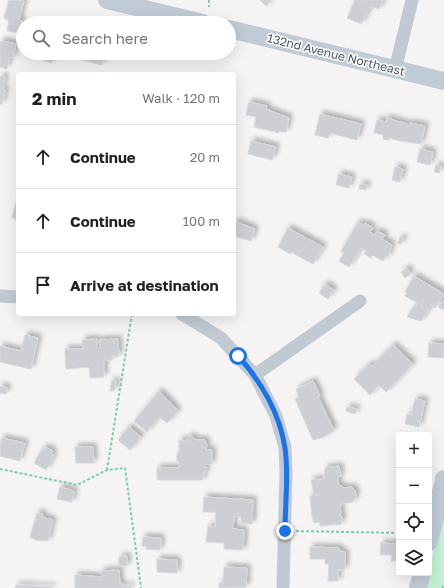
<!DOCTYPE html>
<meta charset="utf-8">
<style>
:root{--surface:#fff;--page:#f6f6f6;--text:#202124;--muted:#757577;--line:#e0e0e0}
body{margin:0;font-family:"Golos Text",sans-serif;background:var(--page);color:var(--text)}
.controls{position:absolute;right:12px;bottom:12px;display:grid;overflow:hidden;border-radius:4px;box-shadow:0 4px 16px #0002}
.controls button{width:36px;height:36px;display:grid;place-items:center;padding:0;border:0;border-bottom:1px solid var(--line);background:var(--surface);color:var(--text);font:20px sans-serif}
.stop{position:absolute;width:12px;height:12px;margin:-9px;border:3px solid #1a73e8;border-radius:50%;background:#fff}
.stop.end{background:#1a73e8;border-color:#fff;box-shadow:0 1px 4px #0008}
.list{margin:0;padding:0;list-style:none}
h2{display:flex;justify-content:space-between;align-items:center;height:52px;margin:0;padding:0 16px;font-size:17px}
h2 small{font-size:13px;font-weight:400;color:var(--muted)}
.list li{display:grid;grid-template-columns:26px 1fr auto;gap:12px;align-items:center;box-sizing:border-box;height:64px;padding:0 16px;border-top:1px solid var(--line)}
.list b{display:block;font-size:15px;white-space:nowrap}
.list em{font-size:13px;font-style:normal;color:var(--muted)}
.icon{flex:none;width:22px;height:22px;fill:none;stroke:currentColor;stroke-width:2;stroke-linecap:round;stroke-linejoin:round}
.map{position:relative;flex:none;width:444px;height:588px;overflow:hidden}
.search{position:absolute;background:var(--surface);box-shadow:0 4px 16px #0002;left:16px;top:16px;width:220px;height:44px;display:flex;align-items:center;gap:10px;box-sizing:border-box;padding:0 14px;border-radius:22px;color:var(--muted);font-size:15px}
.panel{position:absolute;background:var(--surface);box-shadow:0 4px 16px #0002;left:16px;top:72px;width:220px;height:244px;border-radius:4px}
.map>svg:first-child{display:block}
.green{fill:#c3f1d5}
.building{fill:#cdcfd5;stroke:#d7d9de;filter:url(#shadow)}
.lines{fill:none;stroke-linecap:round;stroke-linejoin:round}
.path{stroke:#7ad0a6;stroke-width:2;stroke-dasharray:3 2;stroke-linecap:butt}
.street{stroke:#c1cad2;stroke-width:13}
.secondary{stroke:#c1cbd6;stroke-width:18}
.route{stroke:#1a73e8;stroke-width:5}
.labels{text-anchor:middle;stroke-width:3;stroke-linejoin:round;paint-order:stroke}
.street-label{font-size:12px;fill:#4a5661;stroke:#fff}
</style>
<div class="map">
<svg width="444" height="588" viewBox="0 0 444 588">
<defs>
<filter id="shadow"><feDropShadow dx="3.5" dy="-3.5" stdDeviation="2" flood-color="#0004"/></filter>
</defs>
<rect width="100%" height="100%" fill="#f5f3f3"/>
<path class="green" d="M 444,508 L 444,588 L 425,588 Z"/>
<path class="building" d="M 9,0 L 24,1 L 19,20 L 22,21 L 19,33 L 7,31 L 9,21 L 4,18 Z
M 260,0 L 271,0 L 266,6 Z
M 355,0 L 383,0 L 379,9 L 371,6 L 361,24 L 347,18 Z
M 2,41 L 16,44 L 13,58 L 10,57 L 7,69 L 0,67 L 0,43 Z
M 46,53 L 105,53 L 102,65 L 66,56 L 65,59 L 54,56 L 52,63 L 44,61 Z
M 0,76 L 5,77 L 2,90 L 5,90 L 2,104 L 0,104 Z
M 249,102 L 267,106 L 266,109 L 289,118 L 286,132 L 279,131 L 279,133 L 254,127 L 256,117 L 246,115 Z
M 320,114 L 361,124 L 357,140 L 330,133 L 328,138 L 315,135 Z
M 387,118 L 410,125 L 410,123 L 425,126 L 421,144 L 400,141 L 389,138 L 389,140 L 383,139 L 383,135 L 374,133 L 377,120 L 386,122 Z
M 251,141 L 276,147 L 272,160 L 248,154 Z
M 420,149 L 433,152 L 430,165 L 417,162 Z
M 436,165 L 441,166 L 439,173 L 434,172 Z
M 395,167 L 403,169 L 400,182 L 392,180 Z
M 339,174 L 352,177 L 349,188 L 336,185 Z
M 360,184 L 367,185 L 366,190 L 359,189 Z
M 18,201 L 18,220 L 12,218 L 16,202 Z
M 234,221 L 255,229 L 251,241 L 234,236 Z
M 358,222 L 364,225 L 365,223 L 373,228 L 370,232 L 375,235 L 377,231 L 385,235 L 382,239 L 392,245 L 388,257 L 386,256 L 383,261 L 372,255 L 371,258 L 364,254 L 366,251 L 361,248 L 349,267 L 339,261 L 344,253 L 341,251 Z
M 288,228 L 323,247 L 313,264 L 291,252 L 290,254 L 278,247 Z
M 401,237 L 404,239 L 401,244 L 397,243 Z
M 407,268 L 411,274 L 405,278 L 401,272 Z
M 414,276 L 444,294 L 435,308 L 431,305 L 421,321 L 407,317 L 414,306 L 416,307 L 418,303 L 405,296 L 407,293 L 405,292 Z
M 325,284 L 334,290 L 328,299 L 319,293 Z
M 442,301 L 444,302 L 444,310 L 438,307 Z
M 25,335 L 38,338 L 31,369 L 0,362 L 0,346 L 21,351 Z
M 97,339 L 97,348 L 100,348 L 99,340 L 118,339 L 119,356 L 112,356 L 112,360 L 104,360 L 104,377 L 90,378 L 89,367 L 66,369 L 65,349 L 83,349 L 82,340 Z
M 429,343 L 444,344 L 444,358 L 428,357 Z
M 393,345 L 413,364 L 386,392 L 379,385 L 370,395 L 354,379 L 369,364 L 372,366 Z
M 112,380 L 116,381 L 114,391 L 110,391 Z
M 313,381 L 320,396 L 318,397 L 334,430 L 324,437 L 313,440 L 295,399 L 299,398 L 296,389 Z
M 0,386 L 7,387 L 6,394 L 0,393 Z
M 159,391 L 178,411 L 167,423 L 159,417 L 147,432 L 134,421 Z
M 415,399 L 425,401 L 419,427 L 405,424 L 407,414 L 411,415 Z
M 347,407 L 357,409 L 355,414 L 346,411 Z
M 129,427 L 141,437 L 130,450 L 118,440 Z
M 192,436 L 196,440 L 205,440 L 207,446 L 205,450 L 212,450 L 212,464 L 205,464 L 206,468 L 205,474 L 203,474 L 203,480 L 157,480 L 157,468 L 179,468 L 179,461 L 177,461 L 177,452 L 179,453 L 179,440 L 186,441 L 188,437 Z
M 1,438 L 25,443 L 20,461 L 0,456 Z
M 45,447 L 53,451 L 51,454 L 54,455 L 46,470 L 34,463 L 42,449 L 44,450 Z
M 75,447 L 93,447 L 94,463 L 76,463 Z
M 339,466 L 341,476 L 338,476 L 338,484 L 344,488 L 351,487 L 355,490 L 356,497 L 353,502 L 340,504 L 341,514 L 339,514 L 342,516 L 342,521 L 341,524 L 320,526 L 319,522 L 314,523 L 312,516 L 310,496 L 320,495 L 314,495 L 311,480 L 324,479 L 325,468 Z
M 60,487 L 74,491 L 72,502 L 57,499 Z
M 204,497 L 253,500 L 252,524 L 241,523 L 241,517 L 234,516 L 233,529 L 244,530 L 243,550 L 224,549 L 224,543 L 206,542 L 208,526 L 215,527 L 216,512 L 203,512 Z
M 37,513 L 43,514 L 42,517 L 53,520 L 48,541 L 36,540 L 30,537 Z
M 143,537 L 161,538 L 160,550 L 146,549 L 146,546 L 142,546 Z
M 381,543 L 399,544 L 399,561 L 391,561 L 392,555 L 380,555 Z
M 310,547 L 339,548 L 339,551 L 345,552 L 345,569 L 338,570 L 338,581 L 328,581 L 329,564 L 325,564 L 325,559 L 310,559 Z
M 127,556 L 127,566 L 119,566 L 119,557 Z
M 157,559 L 177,560 L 177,573 L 157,572 Z
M 224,567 L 247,568 L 246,587 L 219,588 L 219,583 L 223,583 Z
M 119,570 L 120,584 L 122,584 L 122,586 L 131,586 L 131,588 L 75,588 L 75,575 L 102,577 L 101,571 Z
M 16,585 L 53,587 L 53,588 L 15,588 Z"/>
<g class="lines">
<path class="path" d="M 209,0 L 209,7
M 0,469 L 77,485 L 107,470 L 125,468 L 141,588
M 107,470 L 132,314
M 296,531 L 399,533
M 442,588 L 444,585"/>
<path class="street" d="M 395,70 L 412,0
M 0,296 L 18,297
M 182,314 L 221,338 L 255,375 L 276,416 L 285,447 L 286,472 L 283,588
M 255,375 L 360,301"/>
<path class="secondary" d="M 107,0 L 203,23
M 229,29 L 444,81
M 429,542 L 444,479
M 418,588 L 422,573"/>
</g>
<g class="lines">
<path class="route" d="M 238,356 C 261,381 280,414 285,448 C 289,475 285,503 285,531"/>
</g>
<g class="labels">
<g class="street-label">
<text transform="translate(336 55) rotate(14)" y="4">132nd Avenue Northeast</text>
</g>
</g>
</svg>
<div class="controls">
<button>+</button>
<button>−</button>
<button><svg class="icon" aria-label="locate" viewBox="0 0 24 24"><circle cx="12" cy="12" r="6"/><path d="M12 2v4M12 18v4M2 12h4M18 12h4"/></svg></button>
<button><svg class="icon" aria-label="layers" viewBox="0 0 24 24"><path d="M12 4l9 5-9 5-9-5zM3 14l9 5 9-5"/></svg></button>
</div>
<div class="stop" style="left:238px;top:356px"></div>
<div class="stop end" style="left:285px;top:531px"></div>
<div class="search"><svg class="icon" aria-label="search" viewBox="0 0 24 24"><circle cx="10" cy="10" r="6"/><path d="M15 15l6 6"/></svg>Search here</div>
<section class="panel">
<h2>2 min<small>Walk · 120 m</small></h2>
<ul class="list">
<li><svg class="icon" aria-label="ahead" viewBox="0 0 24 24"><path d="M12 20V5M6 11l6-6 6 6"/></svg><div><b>Continue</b></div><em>20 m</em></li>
<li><svg class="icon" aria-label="ahead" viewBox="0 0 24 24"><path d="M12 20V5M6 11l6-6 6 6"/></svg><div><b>Continue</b></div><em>100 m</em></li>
<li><svg class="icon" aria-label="arrive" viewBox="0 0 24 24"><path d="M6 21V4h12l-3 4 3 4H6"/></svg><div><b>Arrive at destination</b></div></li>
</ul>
</section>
</div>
